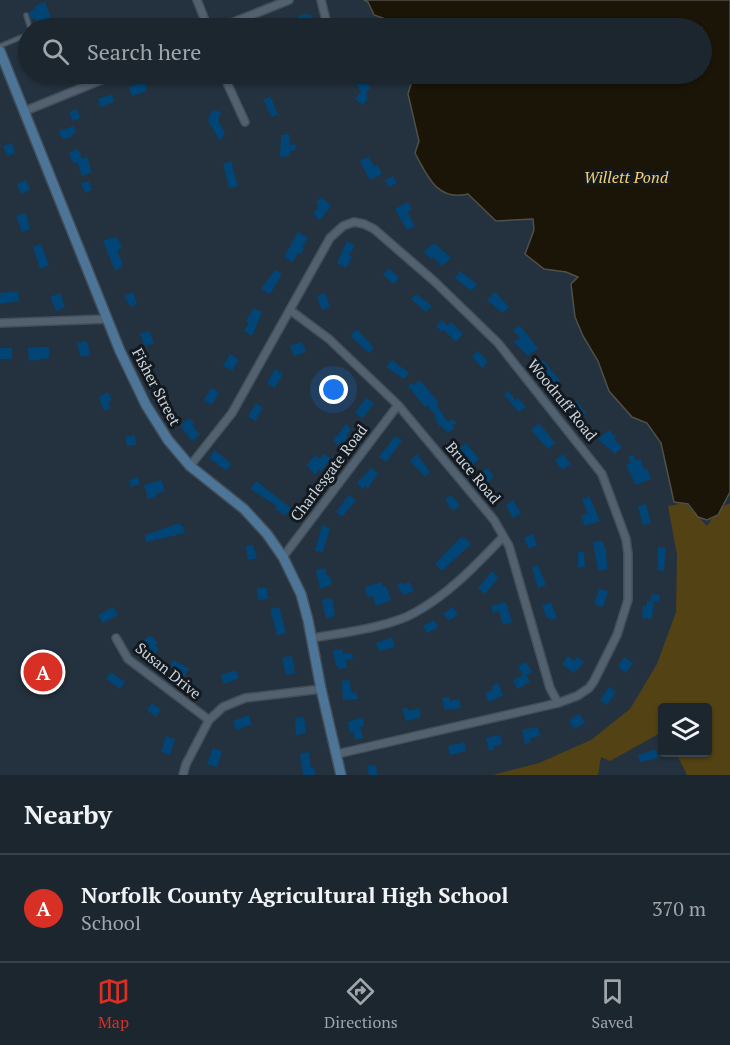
<!DOCTYPE html>
<style>
:root{--surface:#1b262f;--page:#242e37;--text:#f1f3f6;--muted:#a0a5aa;--line:#39434b;--accent:#d93025}
body{margin:0;font-family:"PT Serif",serif;background:var(--page);color:var(--text)}
.controls{position:absolute;right:18px;bottom:18px;display:grid;overflow:hidden;border-radius:6px;box-shadow:0 2px 4px #0004}
.controls button{width:54px;height:54px;display:grid;place-items:center;padding:0;border:0;border-bottom:2px solid var(--line);background:var(--surface);color:var(--text);font:30px sans-serif}
.you{position:absolute;left:334px;top:390px;width:21px;height:21px;margin:-15px;border:4px solid #fff;border-radius:50%;background:#1a73e8;box-shadow:0 0 0 9px #1a73e833}
.badge{display:grid;place-items:center;width:39px;height:39px;border-radius:50%;background:var(--accent);color:#fff;font-size:20px;font-weight:700}
.pin{position:absolute;translate:-50% -50%;border:3px solid #fff;box-shadow:0 2px 6px #0006}
.list{margin:0;padding:0;list-style:none}
h2{display:flex;justify-content:space-between;align-items:center;height:78px;margin:0;padding:0 24px;font-size:26px}
h2 small{font-size:20px;font-weight:400;color:var(--muted)}
.list li{display:grid;grid-template-columns:39px 1fr auto;gap:18px;align-items:center;box-sizing:border-box;height:108px;padding:0 24px;border-top:2px solid var(--line)}
.list b{display:block;font-size:22px;white-space:nowrap}
.list p{margin:0;font-size:20px;white-space:nowrap;color:var(--muted)}
.list em{font-size:20px;font-style:normal;color:var(--muted)}
.icon{flex:none;width:33px;height:33px;fill:none;stroke:currentColor;stroke-width:2;stroke-linecap:round;stroke-linejoin:round}
.map{position:relative;flex:none;width:730px;height:775px;overflow:hidden}
.search{position:absolute;background:var(--surface);box-shadow:0 2px 4px #0004;left:18px;right:18px;top:18px;height:66px;display:flex;align-items:center;gap:15px;box-sizing:border-box;padding:0 21px;border-radius:33px;color:var(--muted);font-size:22px}
.sheet{height:186px;background:var(--surface)}
nav{display:flex;justify-content:space-around;align-items:center;box-sizing:border-box;height:84px;border-top:2px solid var(--line);background:var(--surface);font-size:16px;color:var(--muted)}
nav a{display:grid;justify-items:center;gap:3px}
nav .on{color:var(--accent)}
.map>svg:first-child{display:block}
.green{fill:#534213}
.water{fill:#1b1508;stroke:#504f48;stroke-width:1.5}
.building{fill:#004576}
.lines{fill:none;stroke-linecap:round;stroke-linejoin:round}
.lane-casing{stroke:#424e59;stroke-width:6}
.street-casing{stroke:#424e59;stroke-width:10}
.secondary-casing{stroke:#424e59;stroke-width:12}
.lane{stroke:#52616f;stroke-width:3}
.street{stroke:#52616f;stroke-width:7}
.secondary{stroke:#4d7598;stroke-width:9}
.labels{text-anchor:middle;stroke-width:6;stroke-linejoin:round;paint-order:stroke}
.street-label{font-size:15px;fill:#ccd5dd;stroke:#13191f}
.water-label{font-size:16px;font-style:italic;fill:#f8d16e;stroke:#13191f}
</style>
<div class="map">
<svg width="730" height="775" viewBox="0 0 730 775">
<rect width="100%" height="100%" fill="#24323f"/>
<path class="green" d="M 685,503 L 707,526 L 718,509 L 730,503 L 730,775 L 687,775 L 676,753 L 708,752 L 708,708 L 662,708 L 662,732 L 610,761 L 601,757 L 598,775 L 493,775 L 539,763 L 591,740 L 630,709 L 657,664 L 676,612 L 677,555 L 668,506 Z"/>
<path class="water" d="M 364,0 L 730,0 L 730,492 L 718,515 L 707,520 L 698,517 L 688,504 L 674,502 L 661,443 L 647,423 L 632,417 L 609,391 L 598,361 L 583,336 L 575,317 L 571,284 L 578,277 L 566,272 L 544,269 L 525,254 L 534,230 L 533,219 L 496,221 L 468,194 C 437,201 428,177 415,153 L 419,141 L 408,94 L 414,74 L 702,74 L 702,28 L 388,28 L 383,18 L 374,15 L 368,2 Z"/>
<path class="building" d="M 45,2 L 52,20 L 39,26 L 35,18 L 31,19 L 29,12 L 36,9 L 34,6 Z
M 306,13 L 307,15 L 310,14 L 312,19 L 301,24 L 298,16 Z
M 171,74 L 182,74 L 184,78 L 169,85 L 165,76 Z
M 357,74 L 376,74 L 367,84 L 371,87 L 366,93 L 368,98 L 363,105 L 355,99 L 361,91 L 358,89 L 360,88 L 351,80 Z
M 144,82 L 147,91 L 132,96 L 129,87 Z
M 112,94 L 114,102 L 100,107 L 98,99 Z
M 270,96 L 278,114 L 272,117 L 263,100 Z
M 77,109 L 80,118 L 73,121 L 69,112 Z
M 212,110 L 221,112 L 218,120 L 225,133 L 220,141 L 208,121 Z
M 74,126 L 76,133 L 72,134 L 73,136 L 63,140 L 63,137 L 61,138 L 59,131 Z
M 289,134 L 290,145 L 295,144 L 296,150 L 290,151 L 290,156 L 280,157 L 281,135 Z
M 12,143 L 15,153 L 7,156 L 3,146 Z
M 78,149 L 82,159 L 87,157 L 92,172 L 82,176 L 77,162 L 73,163 L 69,153 Z
M 368,157 L 375,167 L 378,165 L 382,174 L 370,180 L 360,161 Z
M 231,161 L 238,186 L 229,188 L 223,164 Z
M 393,176 L 397,183 L 389,187 L 385,180 Z
M 26,180 L 30,190 L 21,194 L 17,184 Z
M 89,181 L 92,190 L 85,193 L 81,183 Z
M 321,197 L 331,206 L 320,220 L 313,214 L 319,206 L 316,203 Z
M 408,202 L 412,209 L 407,212 L 415,226 L 407,230 L 395,209 Z
M 26,213 L 30,229 L 22,232 L 16,216 Z
M 298,232 L 308,238 L 302,248 L 304,249 L 301,254 L 298,253 L 293,262 L 284,257 Z
M 113,237 L 113,239 L 117,237 L 122,248 L 117,250 L 123,264 L 122,267 L 116,270 L 114,268 L 103,241 Z
M 347,241 L 355,245 L 349,255 L 352,257 L 346,268 L 337,263 Z
M 434,243 L 451,258 L 442,266 L 433,257 L 431,259 L 424,252 Z
M 41,244 L 49,265 L 40,269 L 33,247 Z
M 389,268 L 399,278 L 394,284 L 383,275 Z
M 275,270 L 282,274 L 270,294 L 261,289 Z
M 460,271 L 477,284 L 471,291 L 455,278 Z
M 18,291 L 19,301 L 0,304 L 0,293 Z
M 133,292 L 137,304 L 131,307 L 124,296 Z
M 495,292 L 509,307 L 502,313 L 487,300 Z
M 60,293 L 65,307 L 56,311 L 50,297 Z
M 325,293 L 330,307 L 322,310 L 317,296 Z
M 416,294 L 432,306 L 426,312 L 411,299 Z
M 254,308 L 262,312 L 252,336 L 244,331 L 249,322 L 246,321 Z
M 442,320 L 447,326 L 451,322 L 463,334 L 456,342 L 444,330 L 442,332 L 436,326 Z
M 519,325 L 538,348 L 528,356 L 514,342 L 520,338 L 513,330 Z
M 357,329 L 374,348 L 369,353 L 350,336 Z
M 149,331 L 154,343 L 145,346 L 140,334 Z
M 87,341 L 90,355 L 81,357 L 77,343 Z
M 302,342 L 306,352 L 294,356 L 290,346 Z
M 37,347 L 49,347 L 49,358 L 29,361 L 28,348 Z
M 0,348 L 12,348 L 12,359 L 0,359 Z
M 478,351 L 488,362 L 482,368 L 472,356 Z
M 230,354 L 239,360 L 232,371 L 223,366 Z
M 392,360 L 409,373 L 404,379 L 386,367 Z
M 543,360 L 560,381 L 553,386 L 537,365 Z
M 275,369 L 283,374 L 275,388 L 267,383 Z
M 420,380 L 438,402 L 436,404 L 448,422 L 453,419 L 456,423 L 452,426 L 454,429 L 447,433 L 442,426 L 440,427 L 434,417 L 436,416 L 427,405 L 425,407 L 408,386 L 412,383 L 414,385 Z
M 211,388 L 219,392 L 212,405 L 204,400 Z
M 508,391 L 515,400 L 518,398 L 526,407 L 519,412 L 504,395 Z
M 108,392 L 112,400 L 108,402 L 110,408 L 104,411 L 99,397 Z
M 366,398 L 374,403 L 362,419 L 355,413 Z
M 576,400 L 586,413 L 579,418 L 569,406 Z
M 256,403 L 263,408 L 255,421 L 248,416 Z
M 190,418 L 194,423 L 192,425 L 200,435 L 192,441 L 180,425 Z
M 539,423 L 555,443 L 548,449 L 531,430 Z
M 346,424 L 351,429 L 346,436 L 348,437 L 340,447 L 333,441 Z
M 609,430 L 616,437 L 614,439 L 622,447 L 615,454 L 598,439 Z
M 135,435 L 136,445 L 127,446 L 125,437 Z
M 395,436 L 402,441 L 386,462 L 379,457 Z
M 466,443 L 479,459 L 472,465 L 459,448 Z
M 215,450 L 231,464 L 226,471 L 209,458 Z
M 324,453 L 331,459 L 321,471 L 319,470 L 315,475 L 307,465 L 315,455 L 320,459 Z
M 417,454 L 430,472 L 425,477 L 410,461 Z
M 563,454 L 571,464 L 562,470 L 555,460 Z
M 634,455 L 636,461 L 640,459 L 644,469 L 647,468 L 651,479 L 636,485 L 626,465 L 631,463 L 628,457 Z
M 371,468 L 378,473 L 368,488 L 366,486 L 363,489 L 357,483 Z
M 487,468 L 494,477 L 487,483 L 480,473 Z
M 138,477 L 140,484 L 131,487 L 129,480 Z
M 161,480 L 165,491 L 155,494 L 156,496 L 148,499 L 144,485 Z
M 256,481 L 291,508 L 285,516 L 275,508 L 277,506 L 250,489 Z
M 349,495 L 356,500 L 342,517 L 336,512 Z
M 450,496 L 452,496 L 460,506 L 453,511 L 445,500 Z
M 589,496 L 600,521 L 585,526 L 581,516 L 588,513 L 582,500 Z
M 513,500 L 521,513 L 513,518 L 506,505 Z
M 646,504 L 651,523 L 643,525 L 638,506 Z
M 180,523 L 181,526 L 183,526 L 185,533 L 146,542 L 145,535 Z
M 322,525 L 330,528 L 323,552 L 315,551 Z
M 533,534 L 537,545 L 529,549 L 524,538 Z
M 461,537 L 462,538 L 464,537 L 471,544 L 442,571 L 435,564 Z
M 603,541 L 604,547 L 606,547 L 607,569 L 598,570 L 593,542 Z
M 253,545 L 257,558 L 248,560 L 246,546 Z
M 658,547 L 666,548 L 664,571 L 657,570 Z
M 578,552 L 584,552 L 585,567 L 578,567 Z
M 538,565 L 546,585 L 538,588 L 532,567 Z
M 325,568 L 327,577 L 330,576 L 332,584 L 320,589 L 316,570 Z
M 492,571 L 498,578 L 485,594 L 478,588 Z
M 381,582 L 383,587 L 386,586 L 391,600 L 376,606 L 373,596 L 368,597 L 365,590 L 366,587 Z
M 402,582 L 404,585 L 409,582 L 414,591 L 403,595 L 397,585 Z
M 257,588 L 267,588 L 268,599 L 258,600 Z
M 599,589 L 608,591 L 603,607 L 594,604 Z
M 651,594 L 660,595 L 659,602 L 654,601 L 652,619 L 642,618 L 643,605 L 647,606 L 647,600 L 651,601 Z
M 332,598 L 335,616 L 326,618 L 322,600 Z
M 506,602 L 512,622 L 503,625 L 499,611 L 493,613 L 491,606 Z
M 551,602 L 557,618 L 550,620 L 549,617 L 547,618 L 542,606 Z
M 113,607 L 118,615 L 103,623 L 98,615 Z
M 279,607 L 286,633 L 277,635 L 270,609 Z
M 452,607 L 458,614 L 449,621 L 443,614 Z
M 434,620 L 438,628 L 427,633 L 423,626 Z
M 150,635 L 158,643 L 155,646 L 159,649 L 153,656 L 141,644 Z
M 392,637 L 395,647 L 379,651 L 376,643 Z
M 342,649 L 343,654 L 352,653 L 353,659 L 346,660 L 347,668 L 339,669 L 338,666 L 336,666 L 333,650 Z
M 292,656 L 295,673 L 286,675 L 282,658 Z
M 568,656 L 574,661 L 577,657 L 584,662 L 574,673 L 562,664 Z
M 624,657 L 633,663 L 626,673 L 618,667 Z
M 174,660 L 189,669 L 184,677 L 169,668 Z
M 526,662 L 532,672 L 526,675 L 530,682 L 517,689 L 513,680 L 523,675 L 518,666 Z
M 236,670 L 239,678 L 224,684 L 221,675 Z
M 111,672 L 125,682 L 120,689 L 106,679 Z
M 349,680 L 352,693 L 356,692 L 358,699 L 343,700 L 342,681 Z
M 498,683 L 503,695 L 489,702 L 485,693 L 493,690 L 492,686 Z
M 609,687 L 616,692 L 607,705 L 600,700 Z
M 449,697 L 450,701 L 459,699 L 461,708 L 445,710 L 442,698 Z
M 152,703 L 161,710 L 156,717 L 147,710 Z
M 408,708 L 409,711 L 419,708 L 421,717 L 406,721 L 402,709 Z
M 580,714 L 585,723 L 574,729 L 569,720 Z
M 249,715 L 252,724 L 236,730 L 233,721 Z
M 304,717 L 306,733 L 296,735 L 295,718 Z
M 363,717 L 364,726 L 360,727 L 363,738 L 355,740 L 354,732 L 350,733 L 348,722 Z
M 538,727 L 540,736 L 530,738 L 531,742 L 525,744 L 522,730 Z
M 500,735 L 502,744 L 494,746 L 495,749 L 489,751 L 486,738 Z
M 166,736 L 175,739 L 170,755 L 161,752 Z
M 464,742 L 466,751 L 450,755 L 448,746 Z
M 213,748 L 222,751 L 217,767 L 207,764 Z
M 656,749 L 658,758 L 640,762 L 638,755 Z
M 309,752 L 311,768 L 314,768 L 315,775 L 303,775 L 300,754 Z
M 375,765 L 378,775 L 369,775 L 367,766 Z"/>
<g class="lines">
<defs>
<path id="lane" d="M 26,15 L 30,28
M 0,46 L 24,36 L 28,32"/>
<path id="street" d="M 197,0 L 208,28
M 321,0 L 328,28
M 219,28 L 289,0
M 223,74 L 245,122
M 25,111 L 116,74
M 290,310 L 329,339 L 398,405 L 494,520 L 509,546 L 550,688 L 558,703
M 0,323 L 108,319
M 190,466 L 232,413 L 330,238 L 343,226 L 354,222 L 364,224 L 374,229 L 434,281 L 498,343 L 602,474 L 626,539 L 628,554 L 628,600 L 617,635 L 594,681 L 589,688 L 577,696 L 558,703 L 337,754
M 283,557 L 398,405
M 116,638 L 128,659 L 209,720
M 312,638 C 341,633 391,627 416,612 C 450,593 476,565 503,537
M 183,775 L 186,764 L 209,720 L 223,707 L 245,698 L 321,689"/>
<path id="secondary" d="M 0,51 L 120,351 L 146,405 L 168,440 L 190,466 L 244,509 L 267,534 L 283,557 L 301,594 L 308,620 L 321,689 L 341,775"/>
</defs>
<use href="#lane" class="lane-casing"/>
<use href="#street" class="street-casing"/>
<use href="#secondary" class="secondary-casing"/>
<use href="#lane" class="lane"/>
<use href="#street" class="street"/>
<use href="#secondary" class="secondary"/>
</g>
<g class="labels">
<g class="street-label">
<text transform="translate(156 387) rotate(62)" y="5">Fisher Street</text>
<text transform="translate(562 400) rotate(51)" y="5">Woodruff Road</text>
<text transform="translate(329 473) rotate(-53)" y="5">Charlesgate Road</text>
<text transform="translate(473 473) rotate(50)" y="5">Bruce Road</text>
<text transform="translate(168 671) rotate(39)" y="5">Susan Drive</text>
</g>
<g class="water-label">
<text x="626" y="183">Willett Pond</text>
</g>
</g>
</svg>
<div class="controls">
<button><svg class="icon" aria-label="layers" viewBox="0 0 24 24"><path d="M12 4l9 5-9 5-9-5zM3 14l9 5 9-5"/></svg></button>
</div>
<div class="you"></div>
<div class="pin badge" style="left:43px;top:672px">A</div>
<div class="search"><svg class="icon" aria-label="search" viewBox="0 0 24 24"><circle cx="10" cy="10" r="6"/><path d="M15 15l6 6"/></svg>Search here</div>
</div>
<section class="sheet">
<h2>Nearby<small></small></h2>
<ul class="list">
<li><span class="badge">A</span><div><b>Norfolk County Agricultural High School</b><p>School</p></div><em>370 m</em></li>
</ul>
</section>
<nav>
<a class="on"><svg class="icon" aria-label="map" viewBox="0 0 24 24"><path d="M3 6l6-2 6 2 6-2v14l-6 2-6-2-6 2zM9 4v14M15 6v14"/></svg>Map</a>
<a><svg class="icon" aria-label="directions" viewBox="0 0 24 24"><path d="M12 3l9 9-9 9-9-9zM9 14v-3h6M13 9l2 2-2 2"/></svg>Directions</a>
<a><svg class="icon" aria-label="saved" viewBox="0 0 24 24"><path d="M7 4h10v16l-5-4-5 4z"/></svg>Saved</a>
</nav>
